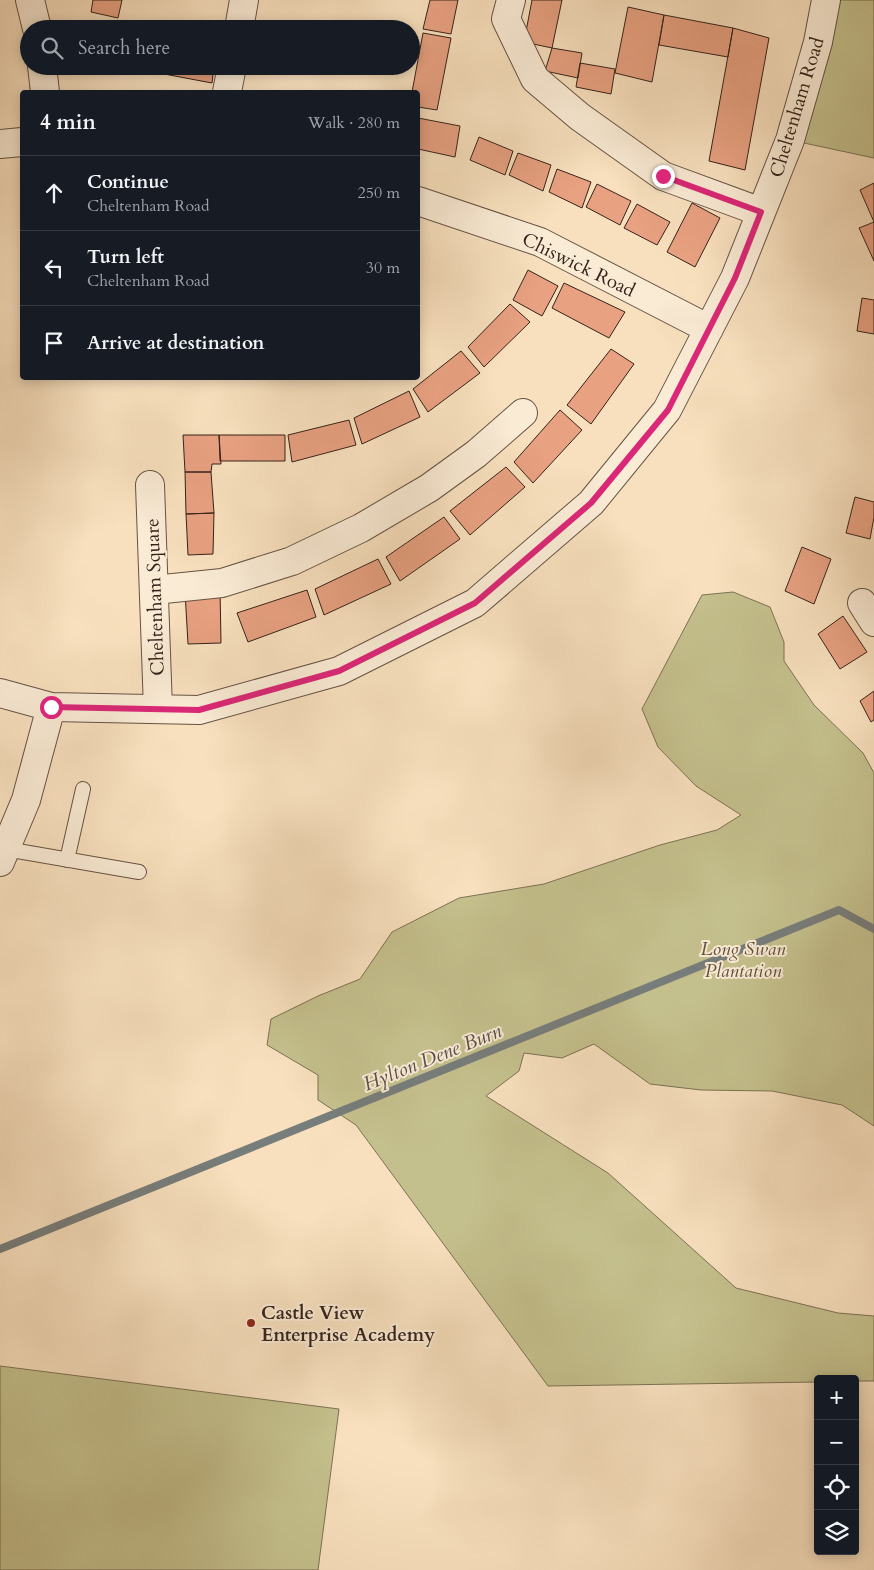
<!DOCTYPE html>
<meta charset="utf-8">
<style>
:root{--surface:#171b24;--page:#20242c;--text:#f1f3f6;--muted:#9ea1a6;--line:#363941}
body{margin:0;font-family:Cardo,serif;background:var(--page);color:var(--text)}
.controls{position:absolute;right:15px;bottom:15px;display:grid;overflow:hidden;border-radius:5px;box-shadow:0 2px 12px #0003}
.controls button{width:45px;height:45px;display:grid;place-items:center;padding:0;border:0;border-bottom:1px solid var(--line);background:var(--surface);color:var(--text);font:25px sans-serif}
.stop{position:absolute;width:15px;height:15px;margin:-11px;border:4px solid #db2777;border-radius:50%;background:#fff}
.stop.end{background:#db2777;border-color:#fff;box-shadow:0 1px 5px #0008}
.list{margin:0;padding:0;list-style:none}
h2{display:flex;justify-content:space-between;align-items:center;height:65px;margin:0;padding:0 20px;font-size:21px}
h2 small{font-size:16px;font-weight:400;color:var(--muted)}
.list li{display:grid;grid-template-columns:32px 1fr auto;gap:15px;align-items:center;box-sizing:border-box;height:75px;padding:0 20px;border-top:1px solid var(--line)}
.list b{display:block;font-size:19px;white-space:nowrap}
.list p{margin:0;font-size:16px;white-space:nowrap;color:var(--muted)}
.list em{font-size:16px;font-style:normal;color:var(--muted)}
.icon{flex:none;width:28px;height:28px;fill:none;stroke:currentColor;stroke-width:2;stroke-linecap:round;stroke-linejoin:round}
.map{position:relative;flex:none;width:874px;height:1570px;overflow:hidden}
.search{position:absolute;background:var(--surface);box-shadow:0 2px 12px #0003;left:20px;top:20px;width:400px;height:55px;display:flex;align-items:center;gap:12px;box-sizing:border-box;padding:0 18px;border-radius:28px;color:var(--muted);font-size:19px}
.panel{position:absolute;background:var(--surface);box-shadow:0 2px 12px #0003;left:20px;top:90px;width:400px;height:290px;border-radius:5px}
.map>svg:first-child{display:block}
.green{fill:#c4c08d;stroke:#7d7154}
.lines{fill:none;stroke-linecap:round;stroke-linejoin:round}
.stream{stroke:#777d7b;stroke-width:8}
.building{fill:#e8a181;stroke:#36221a}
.lane-casing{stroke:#665243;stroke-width:16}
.street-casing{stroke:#665243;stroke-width:30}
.lane{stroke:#faebd5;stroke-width:14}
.street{stroke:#faebd5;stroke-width:28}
.route{stroke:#db2777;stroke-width:6}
.poi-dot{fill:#8f2418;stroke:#faebd5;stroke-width:2}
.labels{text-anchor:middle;stroke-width:4;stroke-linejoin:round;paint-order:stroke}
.street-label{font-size:19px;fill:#36221a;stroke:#faebd5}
.park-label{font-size:19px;font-style:italic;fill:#61513c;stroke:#faebd5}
.poi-label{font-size:19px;font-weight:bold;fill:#36221a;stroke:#faebd5;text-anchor:start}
.water-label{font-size:20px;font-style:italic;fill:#56504b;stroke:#faebd5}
</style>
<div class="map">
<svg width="874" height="1570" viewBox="0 0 874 1570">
<rect width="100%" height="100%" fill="#f8e0be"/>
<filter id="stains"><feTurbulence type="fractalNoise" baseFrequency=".004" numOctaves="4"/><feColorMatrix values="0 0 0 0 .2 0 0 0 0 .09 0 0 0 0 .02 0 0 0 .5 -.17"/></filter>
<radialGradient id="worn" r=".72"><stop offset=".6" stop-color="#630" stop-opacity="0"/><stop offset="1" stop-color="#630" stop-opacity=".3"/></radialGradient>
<path class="green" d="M 826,0 L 874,0 L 874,158 L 790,140 Z
M 733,592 L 770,607 L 784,642 L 784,661 L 814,705 L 863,753 L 874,773 L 874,1126 L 842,1105 L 772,1091 L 701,1090 L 650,1084 L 594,1044 L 562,1058 L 524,1053 L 519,1071 L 486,1096 L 608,1173 L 736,1288 L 838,1313 L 874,1316 L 874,1381 L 855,1381 L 855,1379 L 818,1379 L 818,1382 L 548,1386 L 356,1125 L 318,1100 L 318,1075 L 267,1045 L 271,1019 L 318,996 L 360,979 L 392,932 L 459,898 L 544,884 L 660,845 L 717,830 L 741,815 L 696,786 L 658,747 L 642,709 L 702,595 Z
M 0,1366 L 339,1409 L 318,1570 L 0,1570 Z"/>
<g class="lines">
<path class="stream" d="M 0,1249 L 839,910 L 874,929"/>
</g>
<path class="building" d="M 93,0 L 122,0 L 118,18 L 91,12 Z
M 430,0 L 458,0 L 451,34 L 423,29 Z
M 532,0 L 562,0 L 552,48 L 524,42 Z
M 628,7 L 664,15 L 652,82 L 615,73 Z
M 664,15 L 733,28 L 728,57 L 659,45 Z
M 733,28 L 769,38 L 745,170 L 709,161 Z
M 423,33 L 451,38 L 437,110 L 418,107 L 418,92 L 412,92 Z
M 552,48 L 582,53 L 578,78 L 545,71 Z
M 580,63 L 615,69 L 611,94 L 576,87 Z
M 108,66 L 134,66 L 134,70 Z
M 143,66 L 214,66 L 212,83 L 143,70 Z
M 418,118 L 460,126 L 455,157 L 418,149 Z
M 479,137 L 513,151 L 505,175 L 470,160 Z
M 518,153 L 551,165 L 543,191 L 509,175 Z
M 557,169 L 591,182 L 582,208 L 549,192 Z
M 874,183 L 874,222 L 860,190 Z
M 597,184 L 631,201 L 620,225 L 586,207 Z
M 692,203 L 720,218 L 695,267 L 667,252 Z
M 637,204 L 670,222 L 657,245 L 624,228 Z
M 874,222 L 874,261 L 859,228 Z
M 528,270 L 558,286 L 542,316 L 513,300 Z
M 564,283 L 625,312 L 609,338 L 552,308 Z
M 862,298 L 874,300 L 874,334 L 857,331 Z
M 510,304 L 530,322 L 484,367 L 468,347 Z
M 611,349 L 634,364 L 591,424 L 567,405 Z
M 461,351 L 480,373 L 428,412 L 413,389 Z
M 409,391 L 420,417 L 362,444 L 354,418 Z
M 560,410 L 582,430 L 533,483 L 514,462 Z
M 349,420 L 356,445 L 292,462 L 288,435 Z
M 183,435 L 219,435 L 221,464 L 212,464 L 211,472 L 185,472 Z
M 219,435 L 285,435 L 285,461 L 220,461 Z
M 506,467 L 525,487 L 470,535 L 450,511 Z
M 185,472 L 211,472 L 214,513 L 186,514 Z
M 855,497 L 874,502 L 874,517 L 870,539 L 846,533 Z
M 214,513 L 213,554 L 188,555 L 186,514 Z
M 444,517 L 460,539 L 400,581 L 386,557 Z
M 802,547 L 831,559 L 814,604 L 785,591 Z
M 378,559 L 391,584 L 324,615 L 315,589 Z
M 220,588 L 221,643 L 188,644 L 185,592 Z
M 307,590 L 316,617 L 248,642 L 237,613 Z
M 843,616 L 867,652 L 840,669 L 818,634 Z
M 874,691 L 874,720 L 871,722 L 860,701 Z"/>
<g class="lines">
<defs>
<path id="lane" d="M 6,849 L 139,872
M 67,860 L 83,789"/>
<path id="street" d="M 30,0 L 37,29
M 511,0 L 506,19 L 535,79 L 580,117 L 663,176 L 761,212
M 239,29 L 244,0
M 42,66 L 45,92
M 227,92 L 232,66
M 0,144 L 22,142
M 418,201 L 540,242 L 709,329
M 150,485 L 158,709
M 154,590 L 222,583 L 292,561 L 361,528 L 429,488 L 476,454 L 523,413
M 862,603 L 874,622
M 0,693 L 51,707 L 199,710 L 339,671 L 475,603 L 591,503 L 667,410 L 735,278 L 790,140 L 818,42 L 826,0
M 0,862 L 26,800 L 51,707"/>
</defs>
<use href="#lane" class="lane-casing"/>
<use href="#street" class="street-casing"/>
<use href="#lane" class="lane"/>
<use href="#street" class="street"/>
</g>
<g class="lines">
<path class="route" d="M 51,707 L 199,710 L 339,671 L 475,603 L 591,503 L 668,410 L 735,278 L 761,212 L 663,176"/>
</g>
<circle class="poi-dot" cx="251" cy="1323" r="5"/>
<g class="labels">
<g class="street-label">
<text transform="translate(796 107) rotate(-73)" y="7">Cheltenham Road</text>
<text transform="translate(579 264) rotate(26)" y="7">Chiswick Road</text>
<text transform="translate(154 597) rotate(-92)" y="7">Cheltenham Square</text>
</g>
<g class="park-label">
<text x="743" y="955">Long Swan<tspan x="743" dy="22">Plantation</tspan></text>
</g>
<g class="poi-label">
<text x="261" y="1319">Castle View<tspan x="261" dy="22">Enterprise Academy</tspan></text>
</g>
<g class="water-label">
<text transform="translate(432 1057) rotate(-22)" y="7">Hylton Dene Burn</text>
</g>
</g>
<rect width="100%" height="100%" filter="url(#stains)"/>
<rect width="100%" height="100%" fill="url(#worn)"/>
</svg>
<div class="controls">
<button>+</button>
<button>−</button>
<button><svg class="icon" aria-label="locate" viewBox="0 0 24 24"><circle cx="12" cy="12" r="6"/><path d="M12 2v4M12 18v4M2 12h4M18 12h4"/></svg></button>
<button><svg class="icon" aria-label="layers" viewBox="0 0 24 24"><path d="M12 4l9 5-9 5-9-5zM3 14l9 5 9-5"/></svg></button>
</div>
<div class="stop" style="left:51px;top:707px"></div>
<div class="stop end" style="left:663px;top:176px"></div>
<div class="search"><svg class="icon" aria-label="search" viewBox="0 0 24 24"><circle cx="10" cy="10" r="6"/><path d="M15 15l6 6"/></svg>Search here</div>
<section class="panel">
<h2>4 min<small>Walk · 280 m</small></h2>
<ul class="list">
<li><svg class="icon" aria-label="ahead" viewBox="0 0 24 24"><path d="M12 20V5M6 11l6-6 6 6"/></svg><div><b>Continue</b><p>Cheltenham Road</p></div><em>250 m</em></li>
<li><svg class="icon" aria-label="left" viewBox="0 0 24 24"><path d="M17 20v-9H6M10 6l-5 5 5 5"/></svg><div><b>Turn left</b><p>Cheltenham Road</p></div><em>30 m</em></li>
<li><svg class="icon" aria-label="arrive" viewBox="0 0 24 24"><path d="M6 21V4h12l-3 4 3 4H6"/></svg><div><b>Arrive at destination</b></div></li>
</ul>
</section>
</div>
